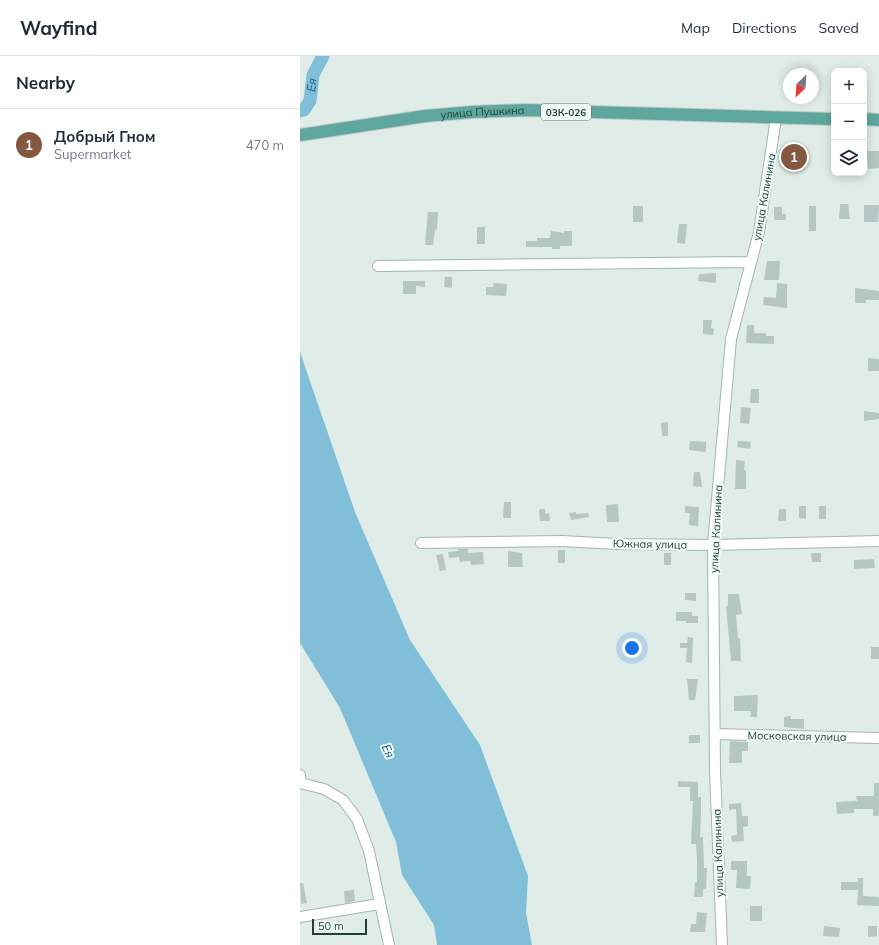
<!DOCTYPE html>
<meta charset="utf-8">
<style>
:root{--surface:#fff;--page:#f6f6f7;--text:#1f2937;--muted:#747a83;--line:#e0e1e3;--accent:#845740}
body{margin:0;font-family:Mulish,sans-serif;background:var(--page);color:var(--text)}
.controls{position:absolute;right:12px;top:12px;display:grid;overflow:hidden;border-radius:8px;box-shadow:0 2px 10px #0003}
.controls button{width:36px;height:36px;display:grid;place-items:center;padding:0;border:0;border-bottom:1px solid var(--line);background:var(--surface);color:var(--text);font:20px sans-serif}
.compass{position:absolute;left:483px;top:12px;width:36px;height:36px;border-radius:50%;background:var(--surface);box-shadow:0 2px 10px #0003;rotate:205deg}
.scale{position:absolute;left:12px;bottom:10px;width:55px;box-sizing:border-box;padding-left:4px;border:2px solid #1e3f3a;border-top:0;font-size:11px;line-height:14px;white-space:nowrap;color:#1e3f3a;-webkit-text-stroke:3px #f0f9f6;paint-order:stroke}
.you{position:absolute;left:332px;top:592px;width:14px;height:14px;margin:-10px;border:3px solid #fff;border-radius:50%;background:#1a73e8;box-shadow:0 0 0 6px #1a73e833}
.badge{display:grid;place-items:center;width:26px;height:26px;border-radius:50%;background:var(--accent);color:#fff;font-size:13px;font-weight:700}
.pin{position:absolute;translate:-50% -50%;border:2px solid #fff;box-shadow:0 1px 4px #0006}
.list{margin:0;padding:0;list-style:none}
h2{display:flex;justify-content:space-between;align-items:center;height:52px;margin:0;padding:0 16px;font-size:17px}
h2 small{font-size:13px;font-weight:400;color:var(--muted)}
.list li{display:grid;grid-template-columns:26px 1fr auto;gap:12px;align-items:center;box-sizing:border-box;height:72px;padding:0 16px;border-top:1px solid var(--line)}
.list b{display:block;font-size:15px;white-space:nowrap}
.list p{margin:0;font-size:13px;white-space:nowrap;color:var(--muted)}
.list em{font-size:13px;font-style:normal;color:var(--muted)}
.icon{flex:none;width:22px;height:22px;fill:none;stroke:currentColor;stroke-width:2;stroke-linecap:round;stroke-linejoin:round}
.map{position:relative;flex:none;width:579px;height:889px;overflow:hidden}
header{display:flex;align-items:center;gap:24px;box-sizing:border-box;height:56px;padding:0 20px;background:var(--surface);border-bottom:1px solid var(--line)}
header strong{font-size:19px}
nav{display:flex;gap:22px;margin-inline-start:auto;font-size:14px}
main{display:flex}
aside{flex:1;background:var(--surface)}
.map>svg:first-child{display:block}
.water{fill:#81bfd8}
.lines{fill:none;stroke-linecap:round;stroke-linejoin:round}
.river{stroke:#81bfd8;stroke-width:13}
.building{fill:#b5c7c2}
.minor-casing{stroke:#a2b5b0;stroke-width:12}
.major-casing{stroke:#c0c9c8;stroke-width:14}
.minor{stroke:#fff;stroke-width:10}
.major{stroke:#5fa79e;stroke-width:12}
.labels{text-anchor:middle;stroke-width:4;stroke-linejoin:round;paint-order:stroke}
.shield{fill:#f0f9f6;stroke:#5d7772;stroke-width:1}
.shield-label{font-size:10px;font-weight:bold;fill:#1e3f3a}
.street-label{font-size:11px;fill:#1e3f3a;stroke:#f0f9f6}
.water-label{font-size:12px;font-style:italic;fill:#126081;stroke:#f0f9f6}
</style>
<header>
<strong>Wayfind</strong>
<nav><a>Map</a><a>Directions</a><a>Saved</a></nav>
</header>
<main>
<aside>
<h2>Nearby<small></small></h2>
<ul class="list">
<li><span class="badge">1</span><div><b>Добрый Гном</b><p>Supermarket</p></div><em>470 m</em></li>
</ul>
</aside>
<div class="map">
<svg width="579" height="889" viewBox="0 0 579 889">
<rect width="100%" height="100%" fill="#e0ece8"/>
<path class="water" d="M 0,296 L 55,456 L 110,584 L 180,689 L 228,820 L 226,857 L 232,889 L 137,889 L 134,869 L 102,819 L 96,786 L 40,652 L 0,587 Z"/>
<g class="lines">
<path class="river" id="s1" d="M 0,55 L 4,54 L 10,45 L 13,19 L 23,0"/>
</g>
<path class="building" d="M 567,95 L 579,95 L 579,112 L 568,113 Z
M 489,96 L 500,96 L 500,105 L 497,105 L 497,108 L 488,108 Z
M 540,148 L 548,148 L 550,163 L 539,163 Z
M 564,149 L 579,149 L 578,166 L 564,166 Z
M 333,150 L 343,150 L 343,166 L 333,166 Z
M 509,150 L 516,150 L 516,175 L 509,175 Z
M 474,151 L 482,151 L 482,158 L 486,158 L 486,164 L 474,164 Z
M 128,156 L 138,156 L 137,174 L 135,173 L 133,189 L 125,189 Z
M 379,168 L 387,168 L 385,188 L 377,187 Z
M 177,171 L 185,171 L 185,188 L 177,188 Z
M 251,175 L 264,177 L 264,175 L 272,175 L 272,190 L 260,190 L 260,193 L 252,193 L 252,191 L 226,191 L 226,185 L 237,185 L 237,182 L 250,182 Z
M 467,205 L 480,205 L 479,224 L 464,224 Z
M 416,217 L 416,227 L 398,225 L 399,218 Z
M 145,221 L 152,221 L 152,232 L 144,231 Z
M 103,225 L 125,225 L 125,231 L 116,230 L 116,238 L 103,238 Z
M 194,227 L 207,228 L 206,240 L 186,239 L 186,231 L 193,231 Z
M 477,227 L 487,228 L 487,252 L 463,249 L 464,241 L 476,242 Z
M 555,232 L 579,235 L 579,244 L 566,244 L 566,247 L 555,247 Z
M 403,264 L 412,264 L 411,272 L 414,273 L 413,279 L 403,278 Z
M 447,269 L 454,269 L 454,277 L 466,277 L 466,280 L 474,280 L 474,288 L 446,287 Z
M 568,302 L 579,303 L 579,315 L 568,315 Z
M 451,333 L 459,333 L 459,347 L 450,347 Z
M 441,351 L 451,352 L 449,368 L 440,367 Z
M 564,355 L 579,357 L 579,363 L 564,365 Z
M 368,366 L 368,380 L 362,380 L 361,367 Z
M 390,385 L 406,386 L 406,396 L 389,394 Z
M 438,385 L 451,386 L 450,393 L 437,391 Z
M 436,404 L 445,405 L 444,414 L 446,414 L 446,433 L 435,433 Z
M 394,416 L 400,416 L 402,431 L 393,430 Z
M 204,446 L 211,446 L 211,462 L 203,462 Z
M 318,448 L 319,466 L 307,466 L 306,449 Z
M 385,450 L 399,451 L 398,470 L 389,469 L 390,457 L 385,457 Z
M 499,450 L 506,450 L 506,463 L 499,462 Z
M 519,450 L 526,450 L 526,463 L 519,463 Z
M 239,453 L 245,453 L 245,458 L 249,457 L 250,465 L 240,465 Z
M 479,453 L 486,453 L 486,465 L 478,465 Z
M 276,456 L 276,458 L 288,457 L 289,461 L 271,464 L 269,457 Z
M 158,493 L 168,493 L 168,497 L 183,496 L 184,508 L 171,509 L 170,505 L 160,506 L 159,501 L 149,502 L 148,496 L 158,495 Z
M 258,494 L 265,494 L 265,507 L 258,507 Z
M 208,495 L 222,497 L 223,511 L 208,511 Z
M 364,497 L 371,497 L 371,509 L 364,509 Z
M 511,497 L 521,497 L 521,506 L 512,506 Z
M 143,498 L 146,514 L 140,515 L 136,499 Z
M 574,503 L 575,512 L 554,513 L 554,504 Z
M 385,537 L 396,537 L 396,545 L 385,544 Z
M 428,538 L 439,538 L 442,558 L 436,559 L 438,582 L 440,582 L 441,605 L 431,605 L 426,550 L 428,550 Z
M 376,556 L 392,556 L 392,560 L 398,560 L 398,567 L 386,567 L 386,565 L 376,565 Z
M 388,581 L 393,582 L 392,607 L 386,606 L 387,592 L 380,592 L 380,587 L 387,587 Z
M 571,591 L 579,591 L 579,603 L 571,603 Z
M 387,623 L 398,623 L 395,644 L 389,644 Z
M 458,639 L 457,661 L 450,661 L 451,655 L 434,655 L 434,640 Z
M 491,660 L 491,663 L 504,663 L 504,673 L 484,671 L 484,661 Z
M 389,679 L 400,679 L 400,687 L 389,687 Z
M 430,685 L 448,686 L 448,695 L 442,695 L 442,707 L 429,707 Z
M 378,725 L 398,726 L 398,741 L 401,741 L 401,756 L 400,781 L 403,781 L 404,812 L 407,812 L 406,833 L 403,833 L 403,841 L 394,841 L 395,826 L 397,826 L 397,804 L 396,788 L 391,788 L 393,745 L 390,745 L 390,731 L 378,731 Z
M 574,727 L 579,727 L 579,760 L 573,760 L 573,753 L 554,753 L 554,757 L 537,758 L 536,746 L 557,745 L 556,740 L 574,740 Z
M 441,747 L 442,760 L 448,760 L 448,770 L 443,771 L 444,785 L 432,786 L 431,780 L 437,779 L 436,753 L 429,754 L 429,748 Z
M 431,805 L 447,805 L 447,820 L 451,820 L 450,833 L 436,832 L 437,814 L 431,814 Z
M 558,822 L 563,822 L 563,840 L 579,841 L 579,850 L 557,849 L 558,834 L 541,834 L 541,826 L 558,826 Z
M 0,827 L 3,827 L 7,847 L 1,848 Z
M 54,834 L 55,845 L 45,847 L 44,835 Z
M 450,850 L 462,850 L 462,865 L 450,865 Z
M 397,856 L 407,857 L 405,876 L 390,876 L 391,868 L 396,868 Z
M 524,870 L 540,872 L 539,881 L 523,880 Z
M 568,870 L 577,870 L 577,880 L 568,881 Z"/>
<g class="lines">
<defs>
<path id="minor" d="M 78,210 L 450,206
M 121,487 L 262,485 L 317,488 L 413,489 L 579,485
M 415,678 L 579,682
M 0,719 L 1,727 L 24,733 L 43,744 L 57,763 L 69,795 L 89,889
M 0,861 L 79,848
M 422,889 L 415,715 L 413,489 L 431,283 L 459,176 L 476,62"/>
<g id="major">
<path d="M 564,63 L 579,64"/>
<path id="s2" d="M 0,79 L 125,60 L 172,56 L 225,54 L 534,63"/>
</g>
</defs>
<use href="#minor" class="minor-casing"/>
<use href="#major" class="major-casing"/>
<use href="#minor" class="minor"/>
<use href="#major" class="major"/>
</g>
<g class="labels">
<rect class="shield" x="241" y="48" width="50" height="16" rx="3"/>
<g class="shield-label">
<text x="266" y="60">03К-026</text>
</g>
<g class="street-label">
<text dy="4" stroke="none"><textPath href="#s2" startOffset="184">улица Пушкина</textPath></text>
<text transform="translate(464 141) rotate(-80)" y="4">улица Калинина</text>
<text transform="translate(416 473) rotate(-87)" y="4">улица Калинина</text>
<text transform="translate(350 488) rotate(1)" y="4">Южная улица</text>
<text transform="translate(497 680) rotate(1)" y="4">Московская улица</text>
<text transform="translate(418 797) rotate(-92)" y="4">улица Калинина</text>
</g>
<g class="water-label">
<text dy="4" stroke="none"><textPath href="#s1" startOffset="31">Ея</textPath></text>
<text transform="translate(88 695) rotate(66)" y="4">Ея</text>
</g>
</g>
</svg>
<div class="controls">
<button>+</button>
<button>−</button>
<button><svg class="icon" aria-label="layers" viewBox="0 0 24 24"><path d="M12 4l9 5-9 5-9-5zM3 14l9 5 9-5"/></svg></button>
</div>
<svg class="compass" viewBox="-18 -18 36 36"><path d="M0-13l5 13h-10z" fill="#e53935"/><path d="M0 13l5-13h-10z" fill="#747a83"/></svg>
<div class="scale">50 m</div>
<div class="you"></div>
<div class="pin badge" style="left:494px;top:101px">1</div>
</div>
</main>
